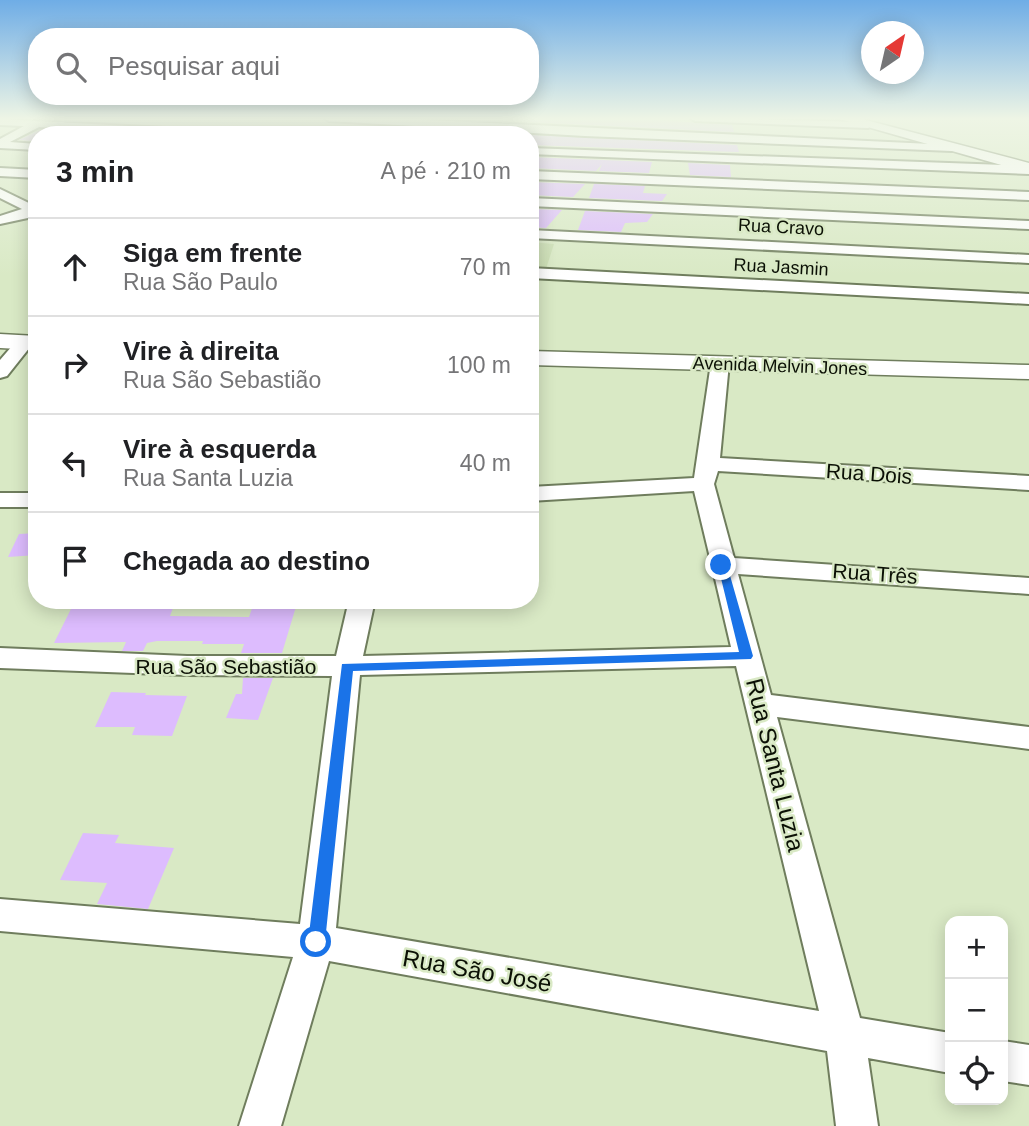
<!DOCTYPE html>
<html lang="pt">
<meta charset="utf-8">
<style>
:root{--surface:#fff;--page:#f2f2f2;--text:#202124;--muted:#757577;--line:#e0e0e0}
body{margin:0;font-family:Helvetica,sans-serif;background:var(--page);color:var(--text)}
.controls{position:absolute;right:21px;bottom:21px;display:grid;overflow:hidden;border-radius:14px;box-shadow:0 4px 18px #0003}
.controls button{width:63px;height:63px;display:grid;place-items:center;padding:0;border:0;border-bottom:2px solid var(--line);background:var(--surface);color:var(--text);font:35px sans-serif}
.compass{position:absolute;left:861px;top:21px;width:63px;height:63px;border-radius:50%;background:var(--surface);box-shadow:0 4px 18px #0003;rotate:34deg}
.stop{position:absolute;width:21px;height:21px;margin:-16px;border:5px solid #1a73e8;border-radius:50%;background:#fff}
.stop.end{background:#1a73e8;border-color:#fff;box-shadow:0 2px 7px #0008}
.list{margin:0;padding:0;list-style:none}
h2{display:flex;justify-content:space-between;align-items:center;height:91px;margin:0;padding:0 28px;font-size:30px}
h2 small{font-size:23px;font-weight:400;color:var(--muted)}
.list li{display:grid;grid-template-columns:46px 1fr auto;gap:21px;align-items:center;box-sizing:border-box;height:98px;padding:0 28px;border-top:2px solid var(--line)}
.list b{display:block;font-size:26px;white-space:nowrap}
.list p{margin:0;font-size:23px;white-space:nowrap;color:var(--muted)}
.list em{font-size:23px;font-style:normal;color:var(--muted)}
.icon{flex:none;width:38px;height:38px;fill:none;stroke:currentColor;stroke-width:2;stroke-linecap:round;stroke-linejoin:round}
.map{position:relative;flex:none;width:1029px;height:1126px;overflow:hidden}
.search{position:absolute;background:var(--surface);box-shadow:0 4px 18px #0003;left:28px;top:28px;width:511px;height:77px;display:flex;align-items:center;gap:18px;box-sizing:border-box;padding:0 24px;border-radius:28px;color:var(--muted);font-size:26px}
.panel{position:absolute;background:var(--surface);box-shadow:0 4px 18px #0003;left:28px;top:126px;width:511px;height:483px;border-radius:28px}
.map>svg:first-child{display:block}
.built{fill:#ccdfb4}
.building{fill:#ddbcfe}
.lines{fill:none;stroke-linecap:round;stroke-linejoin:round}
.minor-casing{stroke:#6f7d5d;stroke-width:4}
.major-casing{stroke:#6f7d5d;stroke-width:3}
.minor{fill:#fff;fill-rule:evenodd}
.major{fill:#fff;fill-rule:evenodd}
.route{fill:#1a73e8}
.labels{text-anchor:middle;stroke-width:5;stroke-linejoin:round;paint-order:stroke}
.far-street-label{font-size:18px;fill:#0b1005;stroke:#d9e9c5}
.street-label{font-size:21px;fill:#0b1005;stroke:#d9e9c5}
.near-street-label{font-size:24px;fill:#0b1005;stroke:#d9e9c5}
</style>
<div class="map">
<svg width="1029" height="1126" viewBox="0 0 1029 1126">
<rect width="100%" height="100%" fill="#d9e9c5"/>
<path class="built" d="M 530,242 L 554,244 L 545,272 L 530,272 Z"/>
<path class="building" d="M 530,118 L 655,120 L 732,125 L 734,132 L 530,122 Z
M 40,130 L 82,132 L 37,135 L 37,141 L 19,140 Z
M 530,135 L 737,145 L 739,152 L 530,145 Z
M 530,157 L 652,162 L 649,173 L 599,171 L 602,164 L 596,171 L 530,168 Z
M 688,163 L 730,165 L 731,177 L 690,175 Z
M 530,182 L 585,184 L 573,197 L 530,195 Z
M 594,184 L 645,186 L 643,193 L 667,194 L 662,201 L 589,198 Z
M 530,209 L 562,210 L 546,228 L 530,227 Z
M 585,211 L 653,214 L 647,222 L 625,223 L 621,232 L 578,230 Z
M 37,533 L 37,555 L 8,557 L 19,534 Z
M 255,600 L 298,600 L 282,653 L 241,653 L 244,644 L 202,644 L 203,641 L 157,641 L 147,643 L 143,651 L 122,651 L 126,642 L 54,643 L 72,607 L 144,602 L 141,607 L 173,608 L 170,616 L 249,617 Z
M 243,678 L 273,678 L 258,720 L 226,718 L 236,694 L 242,694 Z
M 111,692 L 146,693 L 145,695 L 187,696 L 172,736 L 132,735 L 135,727 L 95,727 Z
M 83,833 L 119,835 L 115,843 L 174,848 L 148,909 L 97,904 L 107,883 L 60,880 Z"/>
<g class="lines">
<defs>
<path id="minor" d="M 324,118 L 386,118 L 952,145 L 958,148 L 952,151 L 585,136 L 329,121 Z
M 690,118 L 868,122 L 873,125 L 868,128 L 695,121 Z
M 0,119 L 239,132 L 244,135 L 175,135 L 39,127 L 10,142 L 37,144 L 37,150 L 0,148 L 0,139 L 24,126 L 0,125 Z
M 530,148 L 1029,166 L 1029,174 L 530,154 Z
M 0,168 L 37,170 L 37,178 L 0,176 Z
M 530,171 L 1029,192 L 1029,200 L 530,179 Z
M 0,189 L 37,207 L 37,216 L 0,224 L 0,216 L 22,209 L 0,198 Z
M 530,198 L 1029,221 L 1029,229 L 530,206 Z
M 530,230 L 1029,255 L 1029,263 L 530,238 Z
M 530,268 L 1029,294 L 1029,304 L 530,278 Z
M 25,337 L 34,342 L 7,376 L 0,378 L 0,360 L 19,338 Z
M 720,358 L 729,363 L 720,458 L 1029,476 L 1029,490 L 718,471 L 714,484 L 734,558 L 1029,578 L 1029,594 L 738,574 L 771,695 L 1029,727 L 1029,749 L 777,717 L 860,1018 L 950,1033 L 950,1073 L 868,1058 L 878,1126 L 836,1126 L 827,1051 L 329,961 L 281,1126 L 239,1126 L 293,957 L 0,931 L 0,899 L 300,924 L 332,676 L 187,675 L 0,668 L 0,648 L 187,656 L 336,656 L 349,600 L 375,600 L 363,656 L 731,647 L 713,570 L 709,565 L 711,562 L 694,491 L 530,501 L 530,487 L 694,478 L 711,363 ZM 736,666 L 819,1011 L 336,928 L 360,675 Z
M 0,493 L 37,493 L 37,507 L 0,507 Z
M 1003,1041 L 1029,1045 L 1029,1085 L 1003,1081 Z"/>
<path id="major" d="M 836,118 L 858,118 L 1029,163 L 1029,173 Z
M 0,334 L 37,336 L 37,350 L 0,348 Z
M 530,351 L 1029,365 L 1029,379 L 530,365 Z"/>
</defs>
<use href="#minor" class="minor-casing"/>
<use href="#major" class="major-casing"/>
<use href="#minor" class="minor"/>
<use href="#major" class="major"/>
</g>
<linearGradient id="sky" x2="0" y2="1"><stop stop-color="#6fade6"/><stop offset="0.43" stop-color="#eef5e5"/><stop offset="1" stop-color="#eef5e5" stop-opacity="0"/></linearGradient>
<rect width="1029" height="276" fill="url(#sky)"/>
<path class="route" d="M 717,562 L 727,565 L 753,656 L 751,659 L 353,671 L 325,942 L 316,950 L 310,947 L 308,942 L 342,664 L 739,652 Z"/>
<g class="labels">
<g class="far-street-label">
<text transform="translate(781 227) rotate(3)" y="6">Rua Cravo</text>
<text transform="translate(781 267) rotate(3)" y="6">Rua Jasmin</text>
<text transform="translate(780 366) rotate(2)" y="6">Avenida Melvin Jones</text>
</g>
<g class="street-label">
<text transform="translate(869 474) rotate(4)" y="7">Rua Dois</text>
<text transform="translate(875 574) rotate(4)" y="7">Rua Três</text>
<text x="226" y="674">Rua São Sebastião</text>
</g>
<g class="near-street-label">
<text transform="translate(775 765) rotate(76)" y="8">Rua Santa Luzia</text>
<text transform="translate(477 971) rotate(10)" y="8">Rua São José</text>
</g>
</g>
</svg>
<div class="controls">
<button>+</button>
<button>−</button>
<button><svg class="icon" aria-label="locate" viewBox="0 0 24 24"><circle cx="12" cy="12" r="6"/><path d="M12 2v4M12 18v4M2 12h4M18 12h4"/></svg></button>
</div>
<svg class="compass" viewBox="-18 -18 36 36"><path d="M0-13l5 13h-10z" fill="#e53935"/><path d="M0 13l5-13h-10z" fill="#757577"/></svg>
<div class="stop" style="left:316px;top:942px"></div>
<div class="stop end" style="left:721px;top:565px"></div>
<div class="search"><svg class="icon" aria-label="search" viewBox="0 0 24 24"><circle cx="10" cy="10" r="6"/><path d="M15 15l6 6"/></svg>Pesquisar aqui</div>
<section class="panel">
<h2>3 min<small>A pé · 210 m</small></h2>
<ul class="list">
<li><svg class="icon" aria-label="ahead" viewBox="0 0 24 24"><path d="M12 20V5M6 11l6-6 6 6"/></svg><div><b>Siga em frente</b><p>Rua São Paulo</p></div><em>70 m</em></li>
<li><svg class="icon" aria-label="right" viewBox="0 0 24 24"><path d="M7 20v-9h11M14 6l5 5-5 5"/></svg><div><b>Vire à direita</b><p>Rua São Sebastião</p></div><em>100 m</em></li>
<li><svg class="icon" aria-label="left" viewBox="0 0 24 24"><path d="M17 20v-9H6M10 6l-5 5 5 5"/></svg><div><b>Vire à esquerda</b><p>Rua Santa Luzia</p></div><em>40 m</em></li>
<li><svg class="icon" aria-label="arrive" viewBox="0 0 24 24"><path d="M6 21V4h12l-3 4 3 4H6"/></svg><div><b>Chegada ao destino</b></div></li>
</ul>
</section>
</div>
